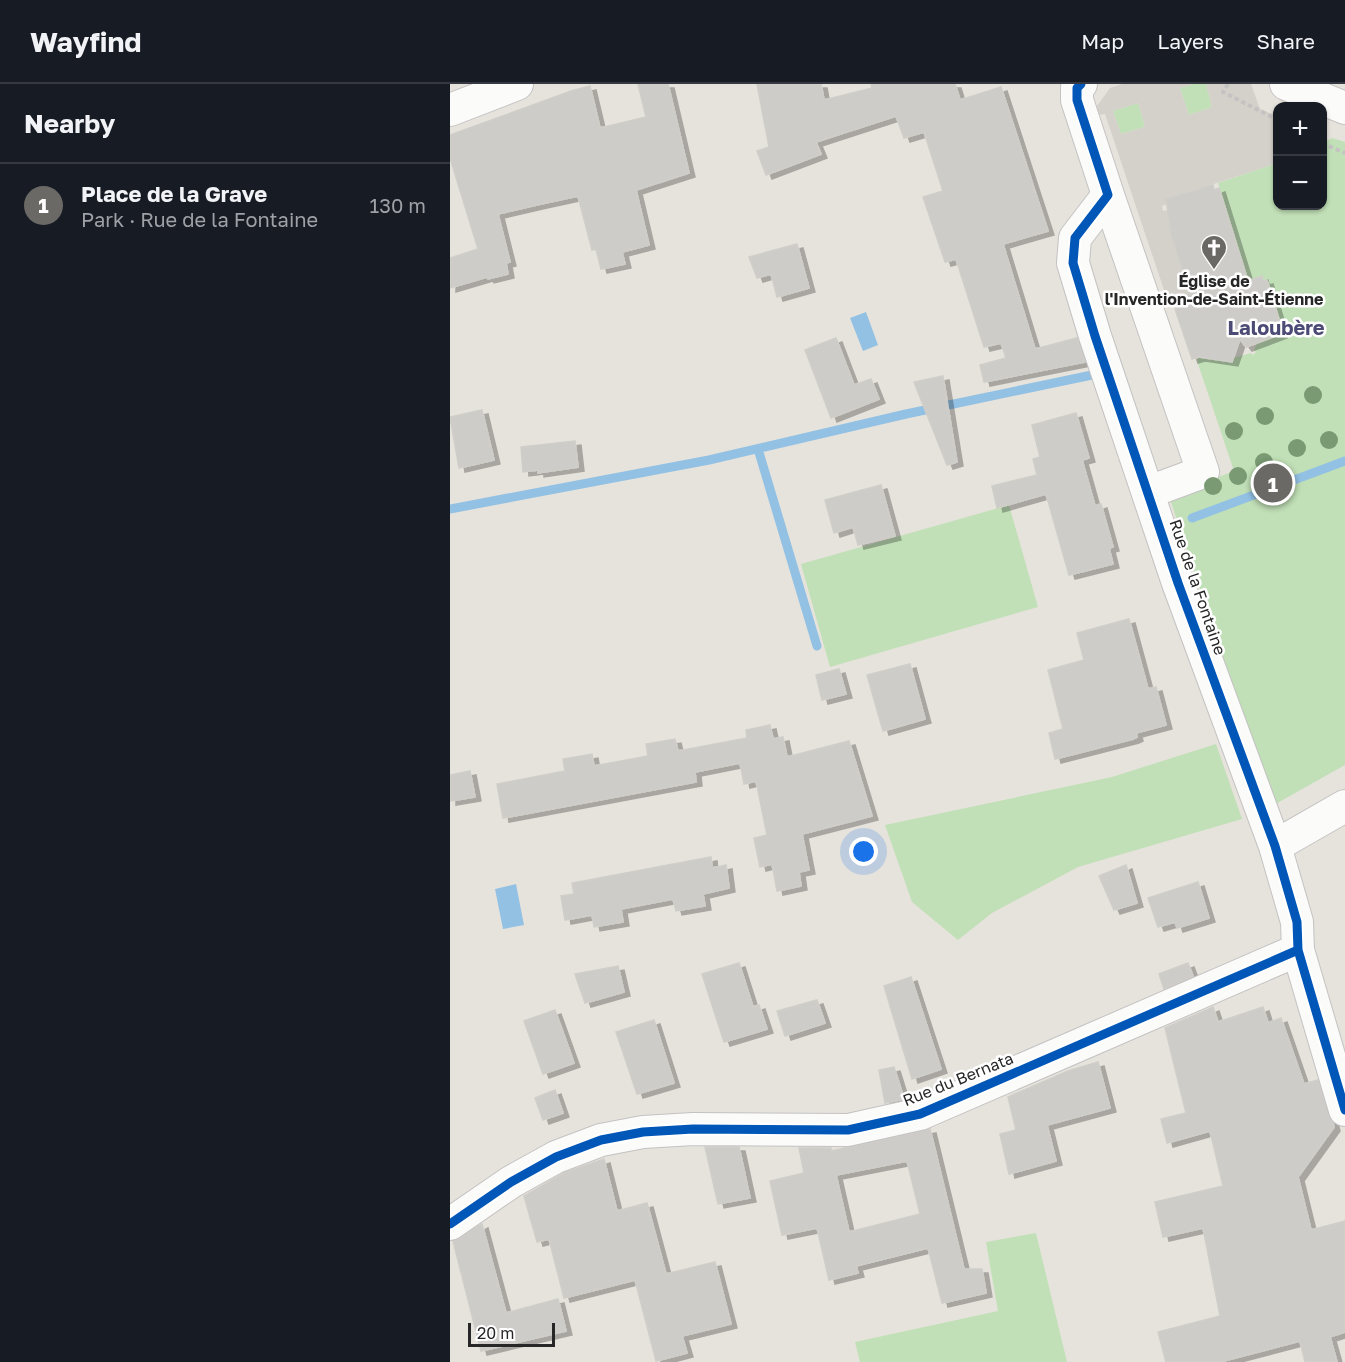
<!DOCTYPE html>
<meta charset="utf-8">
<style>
:root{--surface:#171b24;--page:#242831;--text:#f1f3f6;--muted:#9ea1a6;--line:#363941;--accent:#6a6966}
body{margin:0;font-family:"Golos Text",sans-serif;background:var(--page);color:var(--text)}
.controls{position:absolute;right:18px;top:18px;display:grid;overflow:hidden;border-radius:12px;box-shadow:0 2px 4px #0004}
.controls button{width:54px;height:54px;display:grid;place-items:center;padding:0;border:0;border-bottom:2px solid var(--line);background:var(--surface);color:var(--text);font:30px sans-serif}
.scale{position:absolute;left:18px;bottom:15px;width:87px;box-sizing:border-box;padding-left:6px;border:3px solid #272727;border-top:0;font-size:16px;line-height:21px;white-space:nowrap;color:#272727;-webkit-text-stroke:4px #fff;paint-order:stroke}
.you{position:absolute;left:414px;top:768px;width:21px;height:21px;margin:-15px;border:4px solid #fff;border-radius:50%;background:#1a73e8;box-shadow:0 0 0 9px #1a73e833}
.badge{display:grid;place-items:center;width:39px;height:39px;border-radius:50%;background:var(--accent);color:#fff;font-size:20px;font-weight:700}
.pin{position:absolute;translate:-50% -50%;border:3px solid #fff;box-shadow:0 2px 6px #0006}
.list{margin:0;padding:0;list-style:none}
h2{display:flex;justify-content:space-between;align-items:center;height:78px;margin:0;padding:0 24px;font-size:26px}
h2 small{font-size:20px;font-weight:400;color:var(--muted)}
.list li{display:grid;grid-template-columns:39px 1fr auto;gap:18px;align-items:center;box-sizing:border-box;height:84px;padding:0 24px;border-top:2px solid var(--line)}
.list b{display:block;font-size:22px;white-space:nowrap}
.list p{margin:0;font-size:20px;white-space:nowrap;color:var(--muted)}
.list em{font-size:20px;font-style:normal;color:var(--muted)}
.map{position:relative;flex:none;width:895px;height:1278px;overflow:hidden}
header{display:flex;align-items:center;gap:36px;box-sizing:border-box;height:84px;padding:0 30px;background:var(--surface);border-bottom:2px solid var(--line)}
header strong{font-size:28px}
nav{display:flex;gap:33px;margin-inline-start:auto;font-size:21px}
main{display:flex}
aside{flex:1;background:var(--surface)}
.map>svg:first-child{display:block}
.green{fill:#c1e0b7}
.plaza{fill:#d4d1cb;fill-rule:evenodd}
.water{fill:#93c1e4}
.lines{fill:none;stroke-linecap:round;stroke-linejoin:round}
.stream{stroke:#93c1e4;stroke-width:9}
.building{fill:#ceccc8;stroke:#d0cec9;stroke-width:1.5;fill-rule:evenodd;filter:url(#shadow)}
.minor-casing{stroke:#c4c2c2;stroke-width:34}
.path{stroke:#c4c3c2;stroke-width:4;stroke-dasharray:4.5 3;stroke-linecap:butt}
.minor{stroke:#fbfbfa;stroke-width:32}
.cycleway-casing{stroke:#fff;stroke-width:13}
.cycleway{stroke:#0057b8;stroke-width:9}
.tree{fill:#799a73}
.labels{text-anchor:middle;stroke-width:5;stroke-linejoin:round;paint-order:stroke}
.poi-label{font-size:16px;font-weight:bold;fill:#272727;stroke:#fff}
.street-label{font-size:16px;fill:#272727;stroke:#fff}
.quarter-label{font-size:20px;font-weight:bold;fill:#4b4b75;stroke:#fff}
</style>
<header>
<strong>Wayfind</strong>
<nav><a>Map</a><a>Layers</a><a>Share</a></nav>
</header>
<main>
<aside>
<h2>Nearby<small></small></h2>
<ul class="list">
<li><span class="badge">1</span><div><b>Place de la Grave</b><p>Park · Rue de la Fontaine</p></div><em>130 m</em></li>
</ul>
</aside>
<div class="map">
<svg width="895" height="1278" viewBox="0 0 895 1278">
<defs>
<filter id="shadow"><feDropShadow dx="6" dy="4" stdDeviation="0" flood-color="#0004"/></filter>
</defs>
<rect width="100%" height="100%" fill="#e6e3dc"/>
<path class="green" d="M 743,0 L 756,0 L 762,23 L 739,31 L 730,4 Z
M 688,19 L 695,43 L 671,50 L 663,27 Z
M 882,54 L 895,58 L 895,681 L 822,722 L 719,412 L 784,387 L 747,277 L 748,273 L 760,270 L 783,274 L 801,269 L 803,271 L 806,268 L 804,266 L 808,256 L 817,196 L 813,197 L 812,192 L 808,193 L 810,198 L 799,201 L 768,99 L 827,79 L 828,122 L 872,122 L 873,59 Z
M 559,421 L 588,523 L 380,583 L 351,480 Z
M 766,660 L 792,735 L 628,783 L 542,829 L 508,856 L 462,818 L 435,741 L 662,693 Z
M 586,1149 L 617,1278 L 410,1278 L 405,1258 L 548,1227 L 536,1158 Z"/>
<path class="plaza" d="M 672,0 L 743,0 L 730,4 L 739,31 L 762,23 L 756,0 L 801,0 L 810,25 L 827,32 L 827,79 L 758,102 L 752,109 L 750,104 L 725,112 L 726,118 L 716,115 L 717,120 L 712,122 L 713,127 L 718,126 L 724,145 L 721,146 L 722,152 L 745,209 L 718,218 L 655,30 L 648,31 L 647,22 L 660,4 ZM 688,19 L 695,43 L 671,50 L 663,27 Z"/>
<path class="water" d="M 416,228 L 428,261 L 413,267 L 400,234 Z
M 66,800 L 74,841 L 53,845 L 45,805 Z"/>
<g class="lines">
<path class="stream" d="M 308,365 L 367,562
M 0,425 L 259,376 L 456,330 L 642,291
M 742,434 L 895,377"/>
</g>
<path class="building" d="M 188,0 L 218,0 L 239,89 L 186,106 L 199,161 L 172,168 L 175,180 L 151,185 L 146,165 L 142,166 L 128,112 L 91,120 L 48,130 L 60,178 L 56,179 L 58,190 L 38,195 L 37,193 L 0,204 L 0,174 L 28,165 L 0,74 L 0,51 L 121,7 L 140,2 L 150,44 L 196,33 Z
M 307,0 L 371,0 L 374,16 L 422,4 L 421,0 L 505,0 L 510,16 L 551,3 L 598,147 L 553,160 L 585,265 L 627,254 L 635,278 L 534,298 L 530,281 L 556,274 L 551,259 L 534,263 L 506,175 L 495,178 L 473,113 L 493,107 L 474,48 L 454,54 L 446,32 L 366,58 L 371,70 L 316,91 L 307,67 L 319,63 Z
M 763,101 L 764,106 L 769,104 L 798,197 L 812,192 L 813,197 L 817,196 L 832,245 L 831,250 L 796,263 L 790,255 L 782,278 L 749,273 L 742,275 L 725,225 L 728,224 L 726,215 L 741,210 L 722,153 L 716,115 Z
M 347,160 L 359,204 L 327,213 L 321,190 L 307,194 L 299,173 Z
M 386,254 L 404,301 L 421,295 L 429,315 L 381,334 L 355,266 Z
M 493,292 L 507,378 L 497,381 L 464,298 Z
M 32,326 L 44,376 L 9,384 L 0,333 Z
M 626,329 L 639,374 L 632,376 L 645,422 L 651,420 L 663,463 L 659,464 L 663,480 L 619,491 L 596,410 L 547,424 L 542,402 L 587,391 L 583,375 L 590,373 L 582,341 Z
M 125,357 L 128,383 L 88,389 L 88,386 L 73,388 L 71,363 Z
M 431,401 L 445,452 L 408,461 L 403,443 L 384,449 L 375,416 Z
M 679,535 L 698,605 L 706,603 L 716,641 L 686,649 L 687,653 L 683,655 L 605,675 L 599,649 L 613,645 L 598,586 L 634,576 L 627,549 Z
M 460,580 L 475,635 L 433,647 L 417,591 Z
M 389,585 L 396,610 L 372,616 L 366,591 Z
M 320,641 L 323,655 L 333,653 L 337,673 L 399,657 L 422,732 L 352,750 L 359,786 L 349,788 L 351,802 L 327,807 L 322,780 L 310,783 L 304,754 L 317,751 L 306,697 L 294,700 L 290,679 L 245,688 L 246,698 L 53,734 L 47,700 L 115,687 L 113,675 L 142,670 L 144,682 L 198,672 L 196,660 L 225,655 L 228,667 L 297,654 L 296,646 Z
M 20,687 L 25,713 L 0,717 L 0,691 Z
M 261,773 L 262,784 L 276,781 L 279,804 L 253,810 L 255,822 L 226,827 L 223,815 L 171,825 L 173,838 L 144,843 L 142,831 L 115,836 L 111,812 L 124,810 L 122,799 Z
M 676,781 L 687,819 L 664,826 L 649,792 Z
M 748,798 L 759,834 L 727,844 L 725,838 L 708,843 L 698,814 Z
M 289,879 L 303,923 L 309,921 L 317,945 L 274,958 L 252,890 Z
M 738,879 L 743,892 L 714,905 L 709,890 Z
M 168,882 L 174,908 L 135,919 L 125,890 Z
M 461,893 L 491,985 L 462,995 L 434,902 Z
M 367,916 L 375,939 L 335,952 L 327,927 Z
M 763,923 L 768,938 L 813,923 L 818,939 L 831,934 L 854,1000 L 868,996 L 883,1039 L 884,1043 L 848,1093 L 861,1146 L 895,1137 L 895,1248 L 880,1253 L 887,1278 L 855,1278 L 850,1257 L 770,1278 L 716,1278 L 708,1248 L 770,1232 L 753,1144 L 713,1153 L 705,1118 L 773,1102 L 760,1047 L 717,1059 L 711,1035 L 736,1029 L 715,944 Z
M 105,926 L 124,979 L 93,990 L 74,937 Z
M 204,936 L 224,999 L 187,1010 L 166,948 Z
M 648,978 L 660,1024 L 597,1041 L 606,1077 L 559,1090 L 550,1050 L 566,1046 L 558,1013 L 618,987 Z
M 444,983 L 454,1015 L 435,1019 L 429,986 Z
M 105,1006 L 113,1029 L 93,1036 L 85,1014 Z
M 480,1045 L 514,1185 L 532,1185 L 536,1209 L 492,1219 L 478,1164 L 406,1182 L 408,1189 L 379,1196 L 367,1144 L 332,1151 L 320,1097 L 354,1089 L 349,1064 L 381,1064 L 381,1067 ZM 457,1077 L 470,1130 L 399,1148 L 386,1091 Z
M 255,1063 L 289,1063 L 300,1114 L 268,1120 Z
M 154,1075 L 167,1127 L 197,1119 L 216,1190 L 265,1178 L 281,1240 L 232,1252 L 237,1269 L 206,1277 L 185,1196 L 114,1214 L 99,1155 L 87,1158 L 74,1112 L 114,1089 Z
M 32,1140 L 56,1229 L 108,1215 L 116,1247 L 31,1267 L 3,1157 Z"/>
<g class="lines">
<defs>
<path id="minor" d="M 631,0 L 627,4 L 627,16 L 658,111 L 625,154 L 623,179 L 645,252 L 728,499 L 825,762 L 847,838 L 848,866 L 895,1026
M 836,0 L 895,24
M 0,26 L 67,0
M 658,111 L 753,388 L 699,408
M 825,762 L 895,722
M 0,1140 L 61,1098 L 106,1073 L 151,1056 L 193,1048 L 243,1045 L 398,1046 L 470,1030 L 848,866"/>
</defs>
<use href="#minor" class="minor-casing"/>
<path class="path" d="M 778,0 L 773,8 L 828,36
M 872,59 L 895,69"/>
<use href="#minor" class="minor"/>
<defs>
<path id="cycleway" d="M 631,0 L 627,4 L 627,16 L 658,111 L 625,154 L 623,179 L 645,252 L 728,499 L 825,762 L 847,838 L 848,866 L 895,1026
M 0,1140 L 61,1098 L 106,1073 L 151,1056 L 193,1048 L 243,1045 L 398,1046 L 470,1030 L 848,866"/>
</defs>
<use href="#cycleway" class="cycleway-casing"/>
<use href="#cycleway" class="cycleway"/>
</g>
<g class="tree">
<circle cx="863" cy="311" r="9"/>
<circle cx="815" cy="332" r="9"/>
<circle cx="784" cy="347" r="9"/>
<circle cx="879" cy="356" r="9"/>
<circle cx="847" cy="364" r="9"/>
<circle cx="814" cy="378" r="9"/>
<circle cx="788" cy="392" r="9"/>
<circle cx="763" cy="402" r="9"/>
</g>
<defs>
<symbol id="church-pin" viewBox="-11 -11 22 30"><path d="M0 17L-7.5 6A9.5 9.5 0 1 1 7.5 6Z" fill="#6a6966" stroke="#fff"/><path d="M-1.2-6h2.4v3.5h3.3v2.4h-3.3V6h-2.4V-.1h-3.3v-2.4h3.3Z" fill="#fff"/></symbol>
</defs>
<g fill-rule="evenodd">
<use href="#church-pin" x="749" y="149" width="30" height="40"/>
</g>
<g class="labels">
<g class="poi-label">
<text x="764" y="203">Église de<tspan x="764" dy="18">l'Invention-de-Saint-Étienne</tspan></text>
</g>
<g class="street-label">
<text transform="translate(748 503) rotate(71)" y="6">Rue de la Fontaine</text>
<text transform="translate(508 995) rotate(-22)" y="6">Rue du Bernata</text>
</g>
<g class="quarter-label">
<text x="826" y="251">Laloubère</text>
</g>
</g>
</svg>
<div class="controls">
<button>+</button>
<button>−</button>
</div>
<div class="scale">20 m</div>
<div class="you"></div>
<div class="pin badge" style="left:823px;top:399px">1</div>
</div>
</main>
